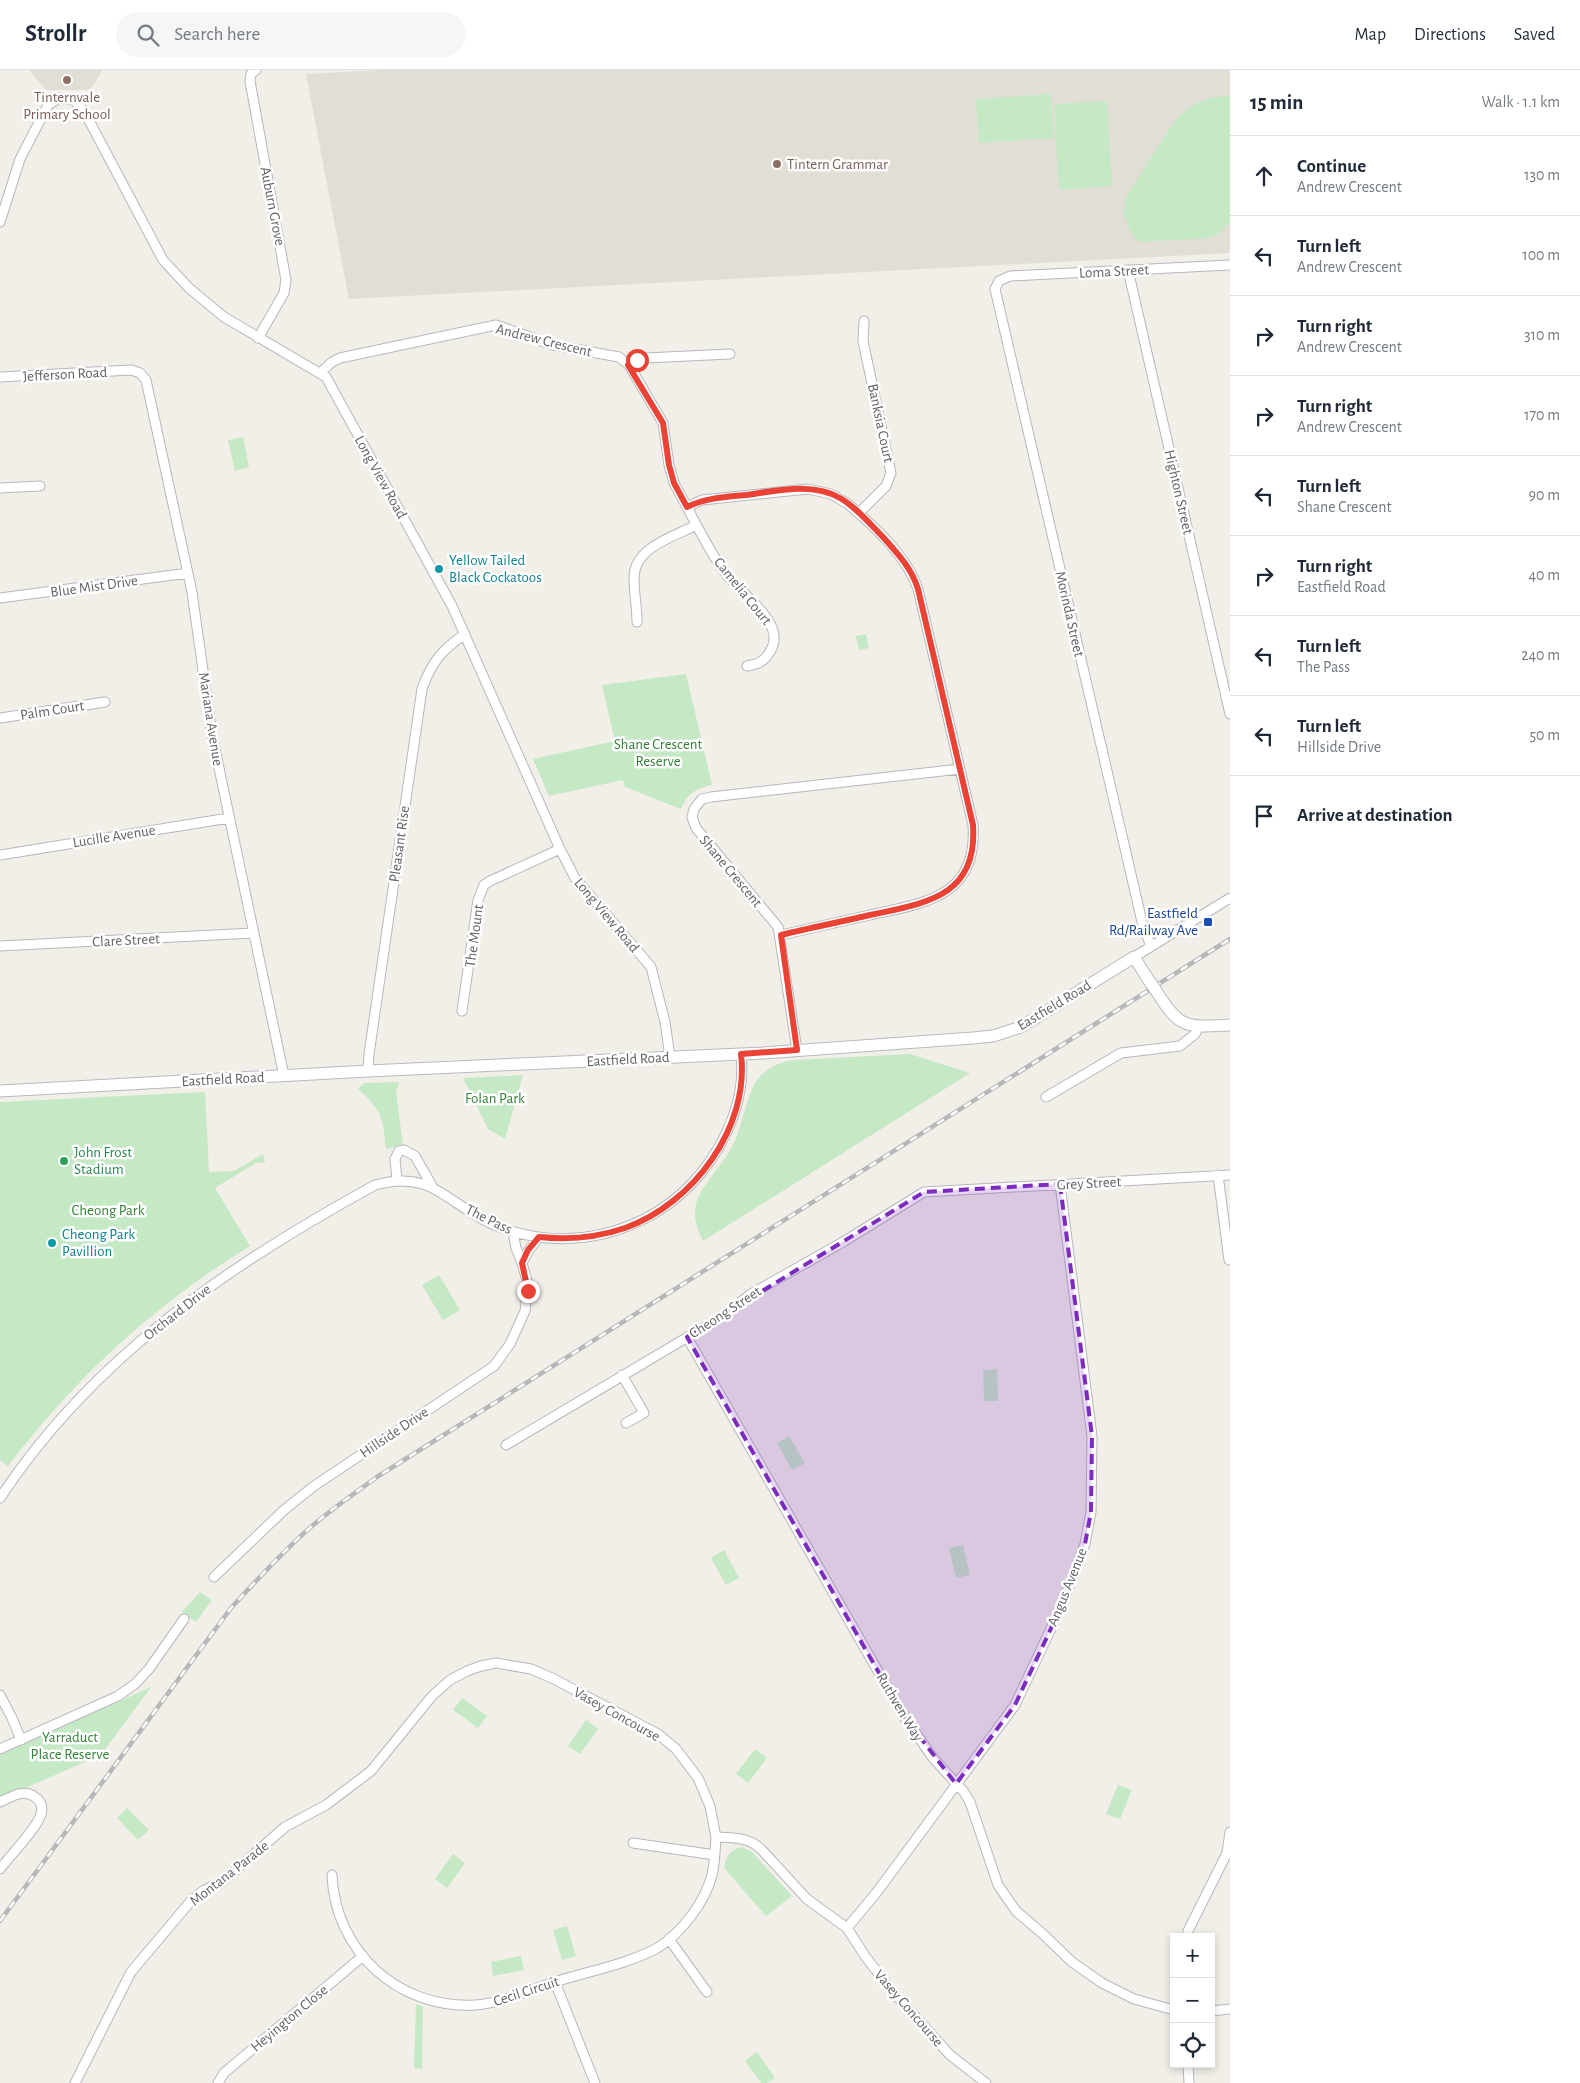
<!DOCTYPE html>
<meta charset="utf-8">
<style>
:root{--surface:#fff;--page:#f6f6f7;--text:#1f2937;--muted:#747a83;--line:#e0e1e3}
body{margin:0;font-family:"Alegreya Sans",sans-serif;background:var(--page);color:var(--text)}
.controls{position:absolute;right:15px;bottom:15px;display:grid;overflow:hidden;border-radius:0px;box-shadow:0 2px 8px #0003}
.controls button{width:45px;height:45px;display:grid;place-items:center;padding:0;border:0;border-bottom:1px solid var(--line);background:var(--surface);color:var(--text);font:25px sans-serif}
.stop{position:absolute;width:15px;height:15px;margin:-11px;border:4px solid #ea4335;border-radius:50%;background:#fff}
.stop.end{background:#ea4335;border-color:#fff;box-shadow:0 1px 5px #0008}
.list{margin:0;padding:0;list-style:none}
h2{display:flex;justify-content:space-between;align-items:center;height:65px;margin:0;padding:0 20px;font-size:21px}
h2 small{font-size:16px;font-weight:400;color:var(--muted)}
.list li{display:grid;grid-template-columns:32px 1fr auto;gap:15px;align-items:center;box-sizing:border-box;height:80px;padding:0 20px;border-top:1px solid var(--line)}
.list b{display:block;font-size:19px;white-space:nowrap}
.list p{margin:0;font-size:16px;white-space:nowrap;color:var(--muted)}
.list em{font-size:16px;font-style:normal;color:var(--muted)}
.icon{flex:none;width:28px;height:28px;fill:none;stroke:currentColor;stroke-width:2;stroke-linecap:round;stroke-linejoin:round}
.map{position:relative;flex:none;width:1230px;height:2013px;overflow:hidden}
header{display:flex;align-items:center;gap:30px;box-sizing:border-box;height:70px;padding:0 25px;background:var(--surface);border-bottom:1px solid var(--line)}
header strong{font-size:24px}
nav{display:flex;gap:28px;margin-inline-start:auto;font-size:18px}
.search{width:350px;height:45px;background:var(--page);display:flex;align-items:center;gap:12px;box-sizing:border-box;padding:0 18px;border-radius:28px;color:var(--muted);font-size:19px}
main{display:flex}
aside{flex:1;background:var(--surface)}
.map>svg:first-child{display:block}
.education{fill:#e1ded6}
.green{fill:#c5e8c5}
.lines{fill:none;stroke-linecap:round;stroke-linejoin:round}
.street-casing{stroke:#b5b8bc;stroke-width:11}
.secondary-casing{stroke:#b6babf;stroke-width:13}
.street{stroke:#fff;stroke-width:9}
.secondary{stroke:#fff;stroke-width:11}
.rail-casing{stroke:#b6b7b8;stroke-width:4.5}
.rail{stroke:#fff;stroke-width:2.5;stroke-dasharray:8;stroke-linecap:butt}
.secondary-bridge-casing{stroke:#b6babf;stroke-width:13;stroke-linecap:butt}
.secondary-bridge{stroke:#fff;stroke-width:11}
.route{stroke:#ea4335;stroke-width:6}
.marked{fill:#7b2cbf;fill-opacity:0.2;stroke:#7b2cbf;stroke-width:4;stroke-dasharray:10 6;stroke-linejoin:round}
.education-dot{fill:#8d6e63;stroke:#fff;stroke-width:2}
.culture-dot{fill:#0f9aa8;stroke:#fff;stroke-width:2}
.transit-dot{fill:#1a4fb4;stroke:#fff;stroke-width:2}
.leisure-dot{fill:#2e9e5b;stroke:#fff;stroke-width:2}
.labels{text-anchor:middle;stroke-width:5;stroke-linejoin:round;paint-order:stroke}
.education-label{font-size:15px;fill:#785e54;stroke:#fff}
.street-label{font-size:15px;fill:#5f6368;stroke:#fff}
.culture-label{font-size:15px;fill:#0d838f;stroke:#fff;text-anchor:start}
.park-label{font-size:15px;fill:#348238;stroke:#fff}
.transit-label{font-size:15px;fill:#164399;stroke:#fff;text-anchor:end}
.leisure-label{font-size:15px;fill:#27864d;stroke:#fff;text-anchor:start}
</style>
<header>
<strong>Strollr</strong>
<div class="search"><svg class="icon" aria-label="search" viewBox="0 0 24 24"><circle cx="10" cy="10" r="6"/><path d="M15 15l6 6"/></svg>Search here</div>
<nav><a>Map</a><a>Directions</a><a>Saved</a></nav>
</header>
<main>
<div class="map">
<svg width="1230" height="2013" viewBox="0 0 1230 2013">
<rect width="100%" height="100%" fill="#f1efe8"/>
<path class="education" d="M 29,0 L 103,0 L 90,20 L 46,20 Z
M 382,0 L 1230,0 L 1230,183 L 349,229 L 306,4 Z"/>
<path class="green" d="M 1051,24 L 1054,68 L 979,73 L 976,29 Z
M 1230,26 L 1230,152 L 1217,165 L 1208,168 L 1139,172 L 1130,160 L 1124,144 L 1125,129 L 1173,53 C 1190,35 1204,26 1230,26 Z
M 1107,31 L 1112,116 L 1059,120 L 1054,34 Z
M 243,367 L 249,397 L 235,401 L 228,370 Z
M 866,564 L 869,578 L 859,580 L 856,566 Z
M 686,604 L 712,715 C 696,718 687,724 681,739 L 625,717 L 623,710 L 549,726 L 533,689 L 615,671 L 602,615 Z
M 910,984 L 970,1003 L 703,1171 C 697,1160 693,1147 696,1134 C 701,1115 724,1094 733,1075 C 742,1057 747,1024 757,1010 C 767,998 779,992 794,990 Z
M 523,1005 L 505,1069 L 488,1059 L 463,1008 Z
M 398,1012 L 399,1014 L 396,1022 L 403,1075 L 386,1079 C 383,1048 382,1040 358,1019 L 364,1013 Z
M 205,1022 L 209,1102 L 234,1101 L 263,1084 L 265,1092 L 256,1093 L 215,1118 L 250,1176 C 155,1234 76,1307 8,1396 L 0,1390 L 0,1032 Z
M 439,1205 L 460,1240 L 443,1250 L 422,1215 Z
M 997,1299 L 998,1331 L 984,1331 L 983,1300 Z
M 789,1366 L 805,1393 L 792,1400 L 777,1373 Z
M 963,1475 L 970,1505 L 956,1508 L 949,1478 Z
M 724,1480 L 739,1508 L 726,1515 L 711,1488 Z
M 200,1522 L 212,1530 L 196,1552 L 182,1542 Z
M 151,1617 L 101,1685 L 0,1729 L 0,1685 Z
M 462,1628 L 487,1646 L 478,1658 L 453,1640 Z
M 586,1650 L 598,1659 L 580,1684 L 568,1676 Z
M 755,1679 L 767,1688 L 748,1713 L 736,1704 Z
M 1118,1715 L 1132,1720 L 1120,1749 L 1106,1744 Z
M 127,1738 L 149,1760 L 138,1770 L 117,1748 Z
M 742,1777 L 752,1782 L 792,1826 L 766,1846 L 724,1798 C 726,1787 729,1780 742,1777 Z
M 453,1784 L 465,1793 L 447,1818 L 435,1809 Z
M 567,1856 L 576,1886 L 562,1890 L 553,1860 Z
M 521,1886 L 524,1900 L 493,1906 L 491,1892 Z
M 416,1934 L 423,1937 L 422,1999 L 414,1998 Z
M 757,1982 L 775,2008 L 767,2013 L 761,2013 L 745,1991 Z"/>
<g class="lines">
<defs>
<path id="street" d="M 256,0 L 251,4 L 250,11 L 286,210 L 284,223 L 258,268
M 0,152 L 20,89 L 48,35 L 59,28 L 74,30 L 84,41 L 163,190 L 189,218 L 224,247 L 326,307 L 452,536 L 560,779 L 575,808 L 651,897 L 665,952 L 670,987
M 1128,200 L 1230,644
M 629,295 L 645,288 L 730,284
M 320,303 L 332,292 L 340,288 L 496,255 L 553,275 L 619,287 L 629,295 L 663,353 L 669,395 L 674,413 L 687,437 L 702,430 L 808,419 L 831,424 L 848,434 C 874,456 907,486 918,519 L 973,755 C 978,827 925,833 870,845 C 840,852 811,858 781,865
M 0,307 L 131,300 L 140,303 L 146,310 L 192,522 L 212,665 L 284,1006
M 0,418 L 40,416
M 687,437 C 698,458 709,480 723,500 C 737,522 787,551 771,580 C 765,591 759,594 747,596
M 859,443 L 886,416 L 891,403 L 863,271 L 864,251
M 0,528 L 188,503
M 637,552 C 637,537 634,523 634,508 C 634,477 674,467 696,455
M 0,648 L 105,632
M 0,785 L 229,748
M 0,876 L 253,863
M 1151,876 L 1143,856 L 995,219 L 999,211 L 1010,206 L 1230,195
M 1134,887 L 1230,828
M 462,941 L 478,830 L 484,815 L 490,811 L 560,779
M 797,980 L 778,857 L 696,758 L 692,747 L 694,739 L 702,729 L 711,727 L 960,699
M 368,1001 L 369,984 L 422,619 C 432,591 442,580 465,564
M 1046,1027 L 1121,983 L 1180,976 L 1195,964 L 1199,956
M 1218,1105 L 1229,1190
M 397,1110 L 395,1089 L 399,1081 L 404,1080 L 415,1086 L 432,1116
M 513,1162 L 516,1178 L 522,1193
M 687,1267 L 903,1645 L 933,1688 L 964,1722 L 970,1732 L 998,1815 L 1016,1841 L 1044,1865 L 1072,1892 L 1102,1913 L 1134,1929 L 1174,1940
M 622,1305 L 644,1343 L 626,1353
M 506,1375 L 718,1249 L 751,1224 L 843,1172 L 924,1122 L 1230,1105
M 0,1428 C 93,1287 229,1195 375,1115 C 432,1099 446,1133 492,1154 C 565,1186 652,1164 701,1103 C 728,1070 746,1026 741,984
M 214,1507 L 284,1440 L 314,1416 L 494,1296 L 510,1274 L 525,1241 L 528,1214 L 522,1193 L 529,1180 L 539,1167
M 0,1625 L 12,1648 L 21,1670
M 0,1679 L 118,1626 L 135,1614 L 149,1599 L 184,1549
M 0,1732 C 11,1727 24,1718 35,1727 C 41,1731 43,1737 41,1744 C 38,1757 9,1787 0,1799
M 633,1773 L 715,1785
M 332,1805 C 335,1881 398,1939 475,1935 C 504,1933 531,1919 558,1911 C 590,1901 631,1893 659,1877 C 682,1862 705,1832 712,1805 C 715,1793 715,1780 716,1767
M 847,1858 L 877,1822 L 1015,1635 L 1063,1533 L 1085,1474 L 1091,1442 L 1092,1366 L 1060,1114
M 1187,1867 L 1188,1861 L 1227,1783 L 1230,1762
M 669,1869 L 707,1922
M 555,1912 L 595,2013
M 1211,1941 L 1230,1939
M 1188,1994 L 1189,2013
M 75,2013 L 131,1902 L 190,1832 L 203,1821 L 221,1812 L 237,1799 L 285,1757 L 326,1735 L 371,1701 L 432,1626 L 450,1610 L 467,1601 L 481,1596 L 496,1593 L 531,1599 L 554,1609 L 658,1664 L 676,1679 L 698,1708 L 710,1736 L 716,1767 C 733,1768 748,1767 761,1779 L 807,1829 L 847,1858 L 865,1886 L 892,1921 L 950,1985 L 986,2013
M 218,2013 L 224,2003 L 363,1886"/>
<path id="secondary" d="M 1157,922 C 1180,960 1188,957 1230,955
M 0,1021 L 368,1001 L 763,983 L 973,968 L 993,966 L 1021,957 L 1134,887 L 1148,909"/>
</defs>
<use href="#street" class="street-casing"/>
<use href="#secondary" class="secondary-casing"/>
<use href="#street" class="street"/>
<use href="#secondary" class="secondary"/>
<defs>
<path id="rail" d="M 0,1851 L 231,1538 C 257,1510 283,1481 312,1456 C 333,1438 355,1423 377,1407 L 1230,869"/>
</defs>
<use href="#rail" class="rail-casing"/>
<use href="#rail" class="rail"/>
<defs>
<path id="secondary-bridge" d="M 1148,909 L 1157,922"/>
</defs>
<use href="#secondary-bridge" class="secondary-bridge-casing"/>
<use href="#secondary-bridge" class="secondary-bridge"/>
</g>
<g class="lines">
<path class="route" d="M 528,1221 L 522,1193 L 528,1180 L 539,1167 C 569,1170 596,1168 625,1158 C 693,1134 750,1057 741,984 L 797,980 L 781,865 C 810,858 840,852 870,845 C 926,833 978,827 973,755 L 918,519 C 911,497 897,483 882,466 C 869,453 856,437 840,428 C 812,412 776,421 746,425 C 725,427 705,428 687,437 L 674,413 L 669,395 L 663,353 L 628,295 L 637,290"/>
</g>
<path class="marked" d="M 1060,1114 L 1092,1366 L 1091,1442 L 1085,1474 L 1063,1533 L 1015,1635 L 956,1714 L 903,1645 L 687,1267 L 924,1122 Z"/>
<g class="education-dot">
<circle cx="67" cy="10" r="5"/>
<circle cx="777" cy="94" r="5"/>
</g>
<g class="culture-dot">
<circle cx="439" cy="499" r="5"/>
<circle cx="52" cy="1173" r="5"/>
</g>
<rect class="transit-dot" x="1203" y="847" width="10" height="10" rx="2.5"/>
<circle class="leisure-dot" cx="64" cy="1091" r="5"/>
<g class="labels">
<g class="education-label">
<text x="67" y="32">Tinternvale<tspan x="67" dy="17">Primary School</tspan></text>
<text x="787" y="99" text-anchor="start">Tintern Grammar</text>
</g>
<g class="street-label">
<text transform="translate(273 136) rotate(79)" y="5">Auburn Grove</text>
<text transform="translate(1114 201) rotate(-3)" y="5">Loma Street</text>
<text transform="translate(544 270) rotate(14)" y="5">Andrew Crescent</text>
<text transform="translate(65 304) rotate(-3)" y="5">Jefferson Road</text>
<text transform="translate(881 353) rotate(78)" y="5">Banksia Court</text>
<text transform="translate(381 407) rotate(61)" y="5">Long View Road</text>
<text transform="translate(1179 422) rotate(77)" y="5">Highton Street</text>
<text transform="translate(94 516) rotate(-8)" y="5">Blue Mist Drive</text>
<text transform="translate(743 521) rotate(51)" y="5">Camelia Court</text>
<text transform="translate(1070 544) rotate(77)" y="5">Morinda Street</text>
<text transform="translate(52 640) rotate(-9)" y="5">Palm Court</text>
<text transform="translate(211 649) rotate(81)" y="5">Mariana Avenue</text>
<text transform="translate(114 766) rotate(-9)" y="5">Lucille Avenue</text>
<text transform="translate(399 774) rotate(-82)" y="5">Pleasant Rise</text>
<text transform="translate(731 801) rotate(50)" y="5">Shane Crescent</text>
<text transform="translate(607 845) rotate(50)" y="5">Long View Road</text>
<text transform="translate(474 866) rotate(-82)" y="5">The Mount</text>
<text transform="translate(126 870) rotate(-3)" y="5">Clare Street</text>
<text transform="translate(1054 935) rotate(-31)" y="5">Eastfield Road</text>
<text transform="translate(628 989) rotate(-3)" y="5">Eastfield Road</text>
<text transform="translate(223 1009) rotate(-3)" y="5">Eastfield Road</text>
<text transform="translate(1089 1113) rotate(-3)" y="5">Grey Street</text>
<text transform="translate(489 1149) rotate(26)" y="5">The Pass</text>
<text transform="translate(177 1242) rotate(-38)" y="5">Orchard Drive</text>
<text transform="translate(725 1242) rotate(-33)" y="5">Cheong Street</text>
<text transform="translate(394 1362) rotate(-34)" y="5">Hillside Drive</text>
<text transform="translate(1067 1517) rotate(-68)" y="5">Angus Avenue</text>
<text transform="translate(900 1637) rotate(59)" y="5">Ruthven Way</text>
<text transform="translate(617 1644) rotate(29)" y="5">Vasey Concourse</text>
<text transform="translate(229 1803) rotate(-38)" y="5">Montana Parade</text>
<text transform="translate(526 1921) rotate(-18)" y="5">Cecil Circuit</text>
<text transform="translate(909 1938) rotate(49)" y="5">Vasey Concourse</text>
<text transform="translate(289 1948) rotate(-40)" y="5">Heyington Close</text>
</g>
<g class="culture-label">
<text x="449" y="495">Yellow Tailed<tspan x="449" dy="17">Black Cockatoos</tspan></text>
<text x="62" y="1169">Cheong Park<tspan x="62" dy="17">Pavillion</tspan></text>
</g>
<g class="park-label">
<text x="658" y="679">Shane Crescent<tspan x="658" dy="17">Reserve</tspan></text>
<text x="495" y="1033">Folan Park</text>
<text x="108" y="1145">Cheong Park</text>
<text x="70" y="1672">Yarraduct<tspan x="70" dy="17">Place Reserve</tspan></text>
</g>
<g class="transit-label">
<text x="1198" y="848">Eastfield<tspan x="1198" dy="17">Rd/Railway Ave</tspan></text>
</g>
<g class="leisure-label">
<text x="74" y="1087">John Frost<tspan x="74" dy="17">Stadium</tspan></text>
</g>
</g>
</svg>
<div class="controls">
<button>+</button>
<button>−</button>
<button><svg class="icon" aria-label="locate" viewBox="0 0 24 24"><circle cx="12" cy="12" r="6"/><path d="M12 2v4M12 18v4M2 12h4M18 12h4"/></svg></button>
</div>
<div class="stop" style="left:637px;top:290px"></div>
<div class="stop end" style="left:528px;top:1221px"></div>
</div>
<aside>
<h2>15 min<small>Walk · 1.1 km</small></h2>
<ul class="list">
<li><svg class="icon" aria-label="ahead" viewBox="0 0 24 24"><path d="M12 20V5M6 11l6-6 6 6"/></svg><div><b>Continue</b><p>Andrew Crescent</p></div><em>130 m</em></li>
<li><svg class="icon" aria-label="left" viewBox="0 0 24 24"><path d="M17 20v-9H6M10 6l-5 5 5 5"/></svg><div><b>Turn left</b><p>Andrew Crescent</p></div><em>100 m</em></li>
<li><svg class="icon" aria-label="right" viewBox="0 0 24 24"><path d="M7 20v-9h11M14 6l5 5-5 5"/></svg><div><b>Turn right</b><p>Andrew Crescent</p></div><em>310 m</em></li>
<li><svg class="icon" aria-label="right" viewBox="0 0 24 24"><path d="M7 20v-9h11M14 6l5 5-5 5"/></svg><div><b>Turn right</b><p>Andrew Crescent</p></div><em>170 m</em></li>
<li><svg class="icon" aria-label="left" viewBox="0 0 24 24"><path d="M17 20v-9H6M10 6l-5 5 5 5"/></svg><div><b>Turn left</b><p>Shane Crescent</p></div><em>90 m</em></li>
<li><svg class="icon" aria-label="right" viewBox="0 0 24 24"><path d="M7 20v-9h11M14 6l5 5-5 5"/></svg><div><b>Turn right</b><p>Eastfield Road</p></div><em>40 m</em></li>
<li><svg class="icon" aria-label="left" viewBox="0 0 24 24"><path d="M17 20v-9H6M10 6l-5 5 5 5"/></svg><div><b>Turn left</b><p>The Pass</p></div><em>240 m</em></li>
<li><svg class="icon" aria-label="left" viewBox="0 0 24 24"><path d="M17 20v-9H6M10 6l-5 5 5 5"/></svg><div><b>Turn left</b><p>Hillside Drive</p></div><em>50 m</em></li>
<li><svg class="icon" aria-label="arrive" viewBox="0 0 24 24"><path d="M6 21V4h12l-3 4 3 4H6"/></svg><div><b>Arrive at destination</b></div></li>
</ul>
</aside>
</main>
